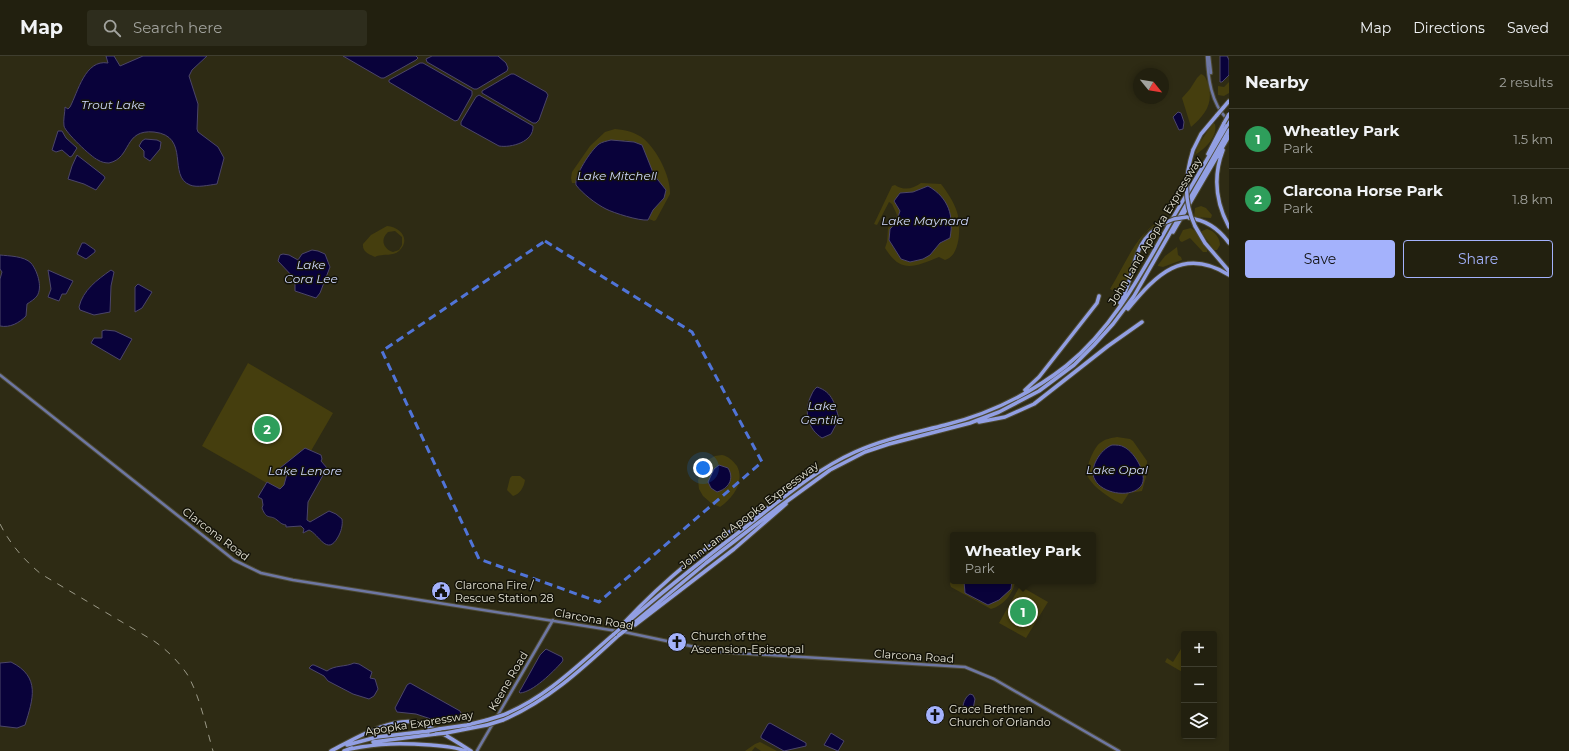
<!DOCTYPE html>
<meta charset="utf-8">
<style>
:root{--surface:#22200f;--page:#2e2d1d;--text:#f1f3f6;--muted:#a2a39e;--line:#3f3e2f;--accent:#a4b2fc}
body{margin:0;font-family:Montserrat,sans-serif;background:var(--page);color:var(--text)}
.controls{position:absolute;right:12px;bottom:12px;display:grid;overflow:hidden;border-radius:4px;box-shadow:0 2px 6px #0003}
.controls button{width:36px;height:36px;display:grid;place-items:center;padding:0;border:0;border-bottom:1px solid var(--line);background:var(--surface);color:var(--text);font:20px sans-serif}
.compass{position:absolute;left:1133px;top:12px;width:36px;height:36px;border-radius:50%;background:var(--surface);box-shadow:0 2px 6px #0003;rotate:120deg}
.you{position:absolute;left:703px;top:412px;width:14px;height:14px;margin:-10px;border:3px solid #fff;border-radius:50%;background:#1a73e8;box-shadow:0 0 0 6px #1a73e833}
.badge{display:grid;place-items:center;width:26px;height:26px;border-radius:50%;background:var(--accent);color:#fff;font-size:13px;font-weight:700}
.pin{position:absolute;translate:-50% -50%;border:2px solid #fff;box-shadow:0 1px 4px #0006}
.popup{position:absolute;left:950px;top:476px;width:146px;height:52px;box-sizing:border-box;display:grid;place-content:center;border-radius:4px;background:var(--surface);filter:drop-shadow(0 1px 3px #0005);font-size:13px;white-space:nowrap;color:var(--muted)}
.popup b{font-size:15px;color:var(--text)}
.popup::after{content:'';position:absolute;left:50%;top:100%;margin-left:-8px;border:8px solid transparent;border-top-color:var(--surface)}
.list{margin:0;padding:0;list-style:none}
h2{display:flex;justify-content:space-between;align-items:center;height:52px;margin:0;padding:0 16px;font-size:17px}
h2 small{font-size:13px;font-weight:400;color:var(--muted)}
.list li{display:grid;grid-template-columns:26px 1fr auto;gap:12px;align-items:center;box-sizing:border-box;height:60px;padding:0 16px;border-top:1px solid var(--line)}
.list b{display:block;font-size:15px;white-space:nowrap}
.list p{margin:0;font-size:13px;white-space:nowrap;color:var(--muted)}
.list em{font-size:13px;font-style:normal;color:var(--muted)}
.actions{display:flex;gap:8px;padding:12px 16px}
.actions a{flex:1;padding:9px 0;border:1px solid var(--accent);border-radius:4px;text-align:center;font-size:14px;color:var(--accent)}
.actions .main{background:var(--accent);color:#111}
.icon{flex:none;width:22px;height:22px;fill:none;stroke:currentColor;stroke-width:2;stroke-linecap:round;stroke-linejoin:round}
.map{position:relative;flex:none;width:1229px;height:695px;overflow:hidden}
header{display:flex;align-items:center;gap:24px;box-sizing:border-box;height:56px;padding:0 20px;background:var(--surface);border-bottom:1px solid var(--line)}
header strong{font-size:19px}
nav{display:flex;gap:22px;margin-inline-start:auto;font-size:14px}
.search{width:280px;height:36px;background:var(--page);display:flex;align-items:center;gap:10px;box-sizing:border-box;padding:0 14px;border-radius:4px;color:var(--muted);font-size:15px}
main{display:flex}
aside{flex:1;background:var(--surface)}
.map>svg:first-child{display:block}
.green{fill:#453e0e;fill-rule:evenodd}
.water{fill:#09023a;stroke:#4c4669}
.lines{fill:none;stroke-linecap:round;stroke-linejoin:round}
.secondary-casing{stroke:#4c4933;stroke-width:4.5}
.motorway-casing{stroke:#4c4933;stroke-width:5.5}
.secondary{stroke:#6e77a3;stroke-width:2.5}
.motorway{stroke:#929fe3;stroke-width:3.5}
.rail{stroke:#9b9987;stroke-width:1;stroke-dasharray:7 7;stroke-linecap:butt}
.motorway-bridge-casing{stroke:#4c4933;stroke-width:5.5;stroke-linecap:butt}
.motorway-bridge{stroke:#929fe3;stroke-width:3.5}
.marked{fill:none;stroke:#5074d8;stroke-width:3;stroke-dasharray:8 5;stroke-linejoin:round}
.labels{text-anchor:middle;stroke-width:3;stroke-linejoin:round;paint-order:stroke}
.street-label{font-size:11px;fill:#e7e5d7;stroke:#141309}
.poi-label{font-size:11px;fill:#e7e5d7;stroke:#141309;text-anchor:start}
.water-label{font-size:12px;font-style:italic;fill:#cfd8fd;stroke:#141309}
</style>
<header>
<strong>Map</strong>
<div class="search"><svg class="icon" aria-label="search" viewBox="0 0 24 24"><circle cx="10" cy="10" r="6"/><path d="M15 15l6 6"/></svg>Search here</div>
<nav><a>Map</a><a>Directions</a><a>Saved</a></nav>
</header>
<main>
<div class="map">
<svg width="1229" height="695" viewBox="0 0 1229 695">
<rect width="100%" height="100%" fill="#2e2b14"/>
<path class="green" d="M 1201,18 C 1206,20 1206,23 1208,28 C 1214,47 1205,59 1191,71 L 1182,42 L 1190,33 L 1197,22 Z
M 1229,26 L 1229,37 L 1224,40 L 1218,39 L 1218,30 L 1224,31 Z
M 1213,67 L 1215,68 C 1218,81 1205,93 1195,99 L 1198,89 Z
M 615,73 C 626,74 635,76 644,83 C 657,94 671,121 670,138 L 656,164 L 654,165 L 649,163 L 653,154 L 661,145 L 658,124 L 650,111 L 642,89 L 634,86 L 625,84 L 576,126 L 576,127 L 572,127 L 571,122 L 572,116 L 590,90 L 605,76 Z
M 921,127 L 941,128 C 947,136 954,146 957,156 C 961,168 961,200 945,204 L 939,201 C 914,211 901,218 885,192 L 887,186 L 888,172 L 895,167 L 897,159 L 892,148 L 889,146 L 877,169 L 874,168 L 892,130 L 895,129 C 904,135 913,133 921,127 ZM 928,130 L 952,170 L 950,181 L 940,187 L 930,199 L 910,206 L 901,203 L 889,184 L 900,155 L 895,145 L 900,137 L 913,136 Z
M 1201,150 L 1206,152 L 1212,159 L 1211,162 L 1194,161 L 1195,152 Z
M 1164,162 L 1146,176 L 1139,186 L 1129,219 L 1120,238 L 1116,239 L 1116,236 L 1110,233 C 1126,207 1136,177 1164,162 Z
M 387,170 C 401,171 411,184 399,195 C 392,201 382,197 375,201 C 369,198 362,196 363,188 L 371,179 ZM 395,175 L 402,181 L 402,189 L 399,194 L 393,196 C 383,193 380,183 388,176 Z
M 1191,172 L 1195,175 L 1207,192 L 1207,196 L 1203,196 L 1190,182 L 1182,186 L 1180,185 L 1179,182 L 1183,174 Z
M 1207,173 C 1215,175 1220,182 1220,189 L 1217,194 L 1214,194 L 1202,177 L 1202,175 Z
M 1177,191 L 1178,199 L 1181,201 L 1182,204 L 1163,211 L 1158,210 L 1158,209 L 1165,200 Z
M 248,307 L 333,357 L 286,438 L 202,390 Z
M 1117,381 L 1130,383 L 1133,385 L 1147,405 L 1146,421 L 1142,435 L 1129,437 L 1122,448 C 1112,444 1093,431 1088,421 C 1084,414 1094,391 1100,387 C 1105,383 1111,382 1117,381 ZM 1119,389 L 1128,393 L 1143,427 C 1142,430 1140,433 1137,434 C 1125,439 1096,436 1093,420 C 1093,416 1095,411 1096,407 C 1100,393 1106,393 1119,389 Z
M 722,399 C 728,400 733,405 737,410 C 745,426 733,442 720,451 L 711,447 L 703,440 L 699,433 L 698,424 L 706,405 L 715,400 ZM 716,410 L 730,426 L 728,431 L 723,434 L 709,429 L 708,426 Z
M 512,420 L 520,420 L 525,424 C 524,431 520,438 513,440 L 507,434 L 510,422 Z
M 953,520 L 953,525 L 964,525 L 965,537 L 976,544 L 988,549 L 1011,533 L 1012,525 L 1015,525 C 1014,537 1003,550 991,553 L 951,531 L 950,528 Z
M 1020,530 L 1048,546 L 1026,582 L 999,567 Z
M 1184,588 L 1184,617 L 1165,606 L 1167,602 L 1173,606 Z
M 760,686 L 777,695 L 761,695 L 755,691 L 752,695 L 745,695 L 755,688 Z"/>
<path class="water" d="M 106,0 L 114,0 L 120,10 L 143,0 L 207,0 L 192,14 L 189,20 L 198,48 L 197,73 L 198,76 L 218,91 L 224,102 L 217,128 C 209,129 197,132 190,129 C 167,120 191,80 154,76 C 123,73 132,102 109,107 C 105,107 101,106 98,104 C 91,101 65,76 64,70 C 63,64 65,56 65,51 L 68,53 L 70,51 C 78,36 85,3 108,7 Z
M 343,0 L 416,0 L 418,2 L 416,4 L 384,22 L 381,22 Z
M 432,0 L 498,0 L 506,7 L 508,12 L 507,15 L 477,33 L 474,33 L 427,6 L 426,3 Z
M 1220,0 L 1227,0 L 1229,4 L 1229,19 L 1222,26 L 1220,26 Z
M 420,7 L 423,7 L 472,35 L 472,39 L 458,64 L 455,65 L 389,26 L 389,24 Z
M 511,18 L 514,18 L 546,36 L 548,39 L 539,64 L 536,67 L 533,67 L 482,37 L 482,35 Z
M 479,39 L 533,70 C 534,86 511,92 499,90 L 461,69 L 461,66 L 476,41 Z
M 1178,56 L 1181,57 L 1184,66 L 1183,73 L 1179,74 L 1173,61 Z
M 58,75 L 62,75 L 66,82 L 77,92 L 72,100 L 70,101 L 62,94 L 56,96 L 52,94 Z
M 145,83 L 157,84 L 161,86 L 160,93 L 150,105 L 144,101 L 144,95 L 139,90 L 142,85 Z
M 611,84 L 634,86 L 642,89 L 654,119 L 666,134 L 664,142 L 653,154 L 648,164 C 639,165 614,157 606,153 C 596,148 583,138 576,129 C 574,120 591,94 599,88 C 602,86 607,85 611,84 Z
M 77,99 L 104,120 L 105,122 L 96,134 L 84,128 L 68,123 L 72,110 Z
M 928,130 C 949,142 954,160 950,182 L 940,187 L 930,199 L 923,203 L 910,206 L 901,203 L 889,184 L 890,173 L 896,167 L 900,155 L 894,145 L 900,137 L 913,136 Z
M 82,187 L 85,187 L 95,194 L 95,196 L 86,203 L 77,198 Z
M 312,194 L 318,195 L 325,198 L 330,211 L 320,237 L 316,242 L 295,235 L 295,223 L 278,205 L 280,199 L 283,198 L 289,199 L 298,204 L 302,198 Z
M 0,199 C 9,200 24,200 31,207 C 37,214 43,231 37,240 C 35,243 30,246 27,248 L 26,260 C 19,267 10,272 0,270 L 0,223 L 2,216 L 0,213 Z
M 48,214 L 73,225 L 66,238 L 62,238 L 59,245 L 48,241 L 51,233 Z
M 111,214 L 114,216 L 111,230 L 110,256 L 94,259 L 80,254 L 79,251 C 83,234 97,224 111,214 Z
M 138,228 L 152,236 L 142,252 L 135,256 L 135,231 Z
M 105,274 L 115,275 L 132,283 L 120,304 L 91,287 L 94,282 L 102,282 L 102,275 Z
M 817,331 C 833,336 835,349 839,363 L 831,378 L 822,382 C 808,373 804,357 810,342 C 812,338 813,334 817,331 Z
M 1112,389 C 1116,389 1121,389 1124,391 C 1135,396 1151,423 1139,432 C 1128,442 1102,437 1095,424 C 1088,412 1101,393 1112,389 Z
M 305,392 L 321,399 L 322,403 L 321,405 L 327,412 L 308,446 L 307,464 L 310,466 L 329,455 L 336,458 L 342,463 C 343,469 341,476 338,481 C 327,501 319,478 309,474 L 303,477 L 304,473 L 301,470 L 286,471 L 286,469 C 281,468 281,467 277,464 C 270,458 267,465 262,452 L 263,449 L 262,443 L 258,441 L 267,426 L 280,433 L 284,429 L 287,418 L 278,417 L 280,412 Z
M 719,409 L 728,412 C 735,423 728,433 717,436 L 711,432 L 708,426 L 714,413 Z
M 964,525 L 1012,525 L 1011,533 L 999,544 L 988,549 L 965,537 Z
M 546,593 L 562,601 L 563,604 L 562,606 C 553,616 533,636 520,637 L 519,636 L 521,633 L 540,599 Z
M 11,606 C 41,621 33,643 25,669 L 17,672 L 0,670 L 0,607 Z
M 354,607 L 359,608 L 372,616 L 370,622 L 375,623 L 378,633 L 374,640 L 369,643 L 353,638 L 328,625 L 324,620 L 309,612 L 312,609 L 314,609 L 327,615 C 334,609 346,611 354,607 Z
M 410,627 L 460,655 L 462,659 L 460,662 L 437,665 L 416,658 L 397,656 L 395,652 L 407,629 Z
M 970,638 L 973,639 L 975,643 L 973,653 L 967,656 L 963,655 C 962,649 965,641 970,638 Z
M 770,667 L 806,687 L 806,690 L 784,695 L 761,682 L 761,680 L 768,668 Z
M 831,677 L 844,685 L 838,695 L 824,689 Z"/>
<g class="lines">
<defs>
<path id="secondary" d="M 1207,0 C 1208,22 1211,47 1227,63
M 1209,0 L 1211,17
M 0,319 L 234,504 L 261,517 L 293,524 L 617,575
M 624,576 L 719,596 L 965,611 L 994,623 L 1119,695
M 477,695 L 553,564"/>
<path id="motorway" d="M 1223,52 L 1229,45
M 1193,94 L 1201,78 L 1217,59
M 1223,94 C 1213,120 1216,147 1229,171
M 1208,98 L 1224,67
M 1189,162 C 1207,164 1219,173 1229,187
M 1195,170 L 1205,187 L 1229,215
M 1173,176 L 1229,80
M 1120,247 C 1138,216 1128,188 1164,167
M 1128,253 C 1156,219 1183,190 1229,219
M 1025,334 L 1039,321 L 1097,247 L 1099,240
M 979,366 L 1005,361 L 1034,348 L 1108,290 L 1142,266
M 623,568 C 665,523 714,483 767,452
M 635,569 L 734,493 L 786,448
M 623,570 C 663,535 705,502 747,470 C 782,443 815,414 855,396 C 884,383 914,377 945,369 C 989,358 1030,338 1066,310 C 1114,271 1141,218 1171,165 C 1190,132 1210,99 1229,66
M 623,576 L 706,507 L 779,451 L 830,414 L 865,396 L 889,388 L 970,367 L 999,356 L 1039,335 L 1074,309 L 1094,289 L 1113,268 L 1134,240 L 1229,74
M 503,659 C 547,641 579,608 614,578
M 503,664 C 548,645 583,612 619,579
M 439,673 L 467,669 L 487,664
M 446,677 L 487,669
M 373,686 L 436,678
M 347,689 L 377,681 L 429,675
M 350,693 C 381,687 400,687 431,689 C 443,690 454,690 465,695
M 331,695 C 354,683 393,659 420,667 C 437,672 456,686 471,695
M 344,695 L 352,692"/>
</defs>
<use href="#secondary" class="secondary-casing"/>
<use href="#motorway" class="motorway-casing"/>
<use href="#secondary" class="secondary"/>
<use href="#motorway" class="motorway"/>
<path class="rail" d="M 0,468 C 10,488 24,504 41,518 L 154,585 C 167,594 178,605 187,618 C 200,640 206,671 213,695"/>
<defs>
<path id="motorway-bridge" d="M 1217,59 L 1223,52
M 1224,67 L 1229,58
M 1193,94 C 1185,120 1183,144 1195,170
M 1164,167 L 1174,163 L 1187,161
M 614,578 L 623,570
M 619,579 L 623,576
M 487,664 L 503,659
M 487,669 L 503,664
M 429,675 L 439,673
M 436,678 L 446,677"/>
</defs>
<use href="#motorway-bridge" class="motorway-bridge-casing"/>
<use href="#motorway-bridge" class="motorway-bridge"/>
</g>
<path class="marked" d="M 545,185 L 692,276 L 762,406 L 599,546 L 479,503 L 382,295 Z"/>
<defs>
<symbol id="civic-disc" viewBox="-11 -11 22 22"><circle r="9.5" fill="#a4b2fc" stroke="#141309"/><path d="M-.6-6.5H3V-4.5H.6V-3L4-1V1h2V6H-6V1h2V-1L-.6-3ZM-1.2 2.5V6h2.4V2.5Z" fill="#111"/></symbol>
<symbol id="church-disc" viewBox="-11 -11 22 22"><circle r="9.5" fill="#a4b2fc" stroke="#141309"/><path d="M-1.2-6h2.4v3.5h3.3v2.4h-3.3V6h-2.4V-.1h-3.3v-2.4h3.3Z" fill="#111"/></symbol>
</defs>
<g fill-rule="evenodd">
<use href="#civic-disc" x="430" y="524" width="22" height="22"/>
<use href="#church-disc" x="666" y="575" width="22" height="22"/>
<use href="#church-disc" x="924" y="648" width="22" height="22"/>
</g>
<g class="labels">
<g class="street-label">
<text transform="translate(1155 175) rotate(-59)" y="4">John Land Apopka Expressway</text>
<text transform="translate(749 459) rotate(-37)" y="4">John Land Apopka Expressway</text>
<text transform="translate(216 478) rotate(37)" y="4">Clarcona Road</text>
<text transform="translate(594 563) rotate(10)" y="4">Clarcona Road</text>
<text transform="translate(914 600) rotate(4)" y="4">Clarcona Road</text>
<text transform="translate(508 625) rotate(-60)" y="4">Keene Road</text>
<text transform="translate(419 667) rotate(-9)" y="4">Apopka Expressway</text>
</g>
<g class="poi-label">
<text x="455" y="533">Clarcona Fire /<tspan x="455" dy="13">Rescue Station 28</tspan></text>
<text x="691" y="584">Church of the<tspan x="691" dy="13">Ascension-Episcopal</tspan></text>
<text x="949" y="657">Grace Brethren<tspan x="949" dy="13">Church of Orlando</tspan></text>
</g>
<g class="water-label">
<text x="113" y="53">Trout Lake</text>
<text x="617" y="124">Lake Mitchell</text>
<text x="925" y="169">Lake Maynard</text>
<text x="311" y="213">Lake<tspan x="311" dy="14">Cora Lee</tspan></text>
<text x="822" y="354">Lake<tspan x="822" dy="14">Gentile</tspan></text>
<text x="1117" y="418">Lake Opal</text>
<text x="305" y="419">Lake Lenore</text>
</g>
</g>
</svg>
<div class="controls">
<button>+</button>
<button>−</button>
<button><svg class="icon" aria-label="layers" viewBox="0 0 24 24"><path d="M12 4l9 5-9 5-9-5zM3 14l9 5 9-5"/></svg></button>
</div>
<svg class="compass" viewBox="-18 -18 36 36"><path d="M0-13l5 13h-10z" fill="#e53935"/><path d="M0 13l5-13h-10z" fill="#a2a39e"/></svg>
<div class="you"></div>
<div class="pin badge" style="left:1023px;top:556px;background:#2e9e5b">1</div>
<div class="popup"><b>Wheatley Park</b>Park</div>
<div class="pin badge" style="left:267px;top:373px;background:#2e9e5b">2</div>
</div>
<aside>
<h2>Nearby<small>2 results</small></h2>
<ul class="list">
<li><span class="badge" style="background:#2e9e5b">1</span><div><b>Wheatley Park</b><p>Park</p></div><em>1.5 km</em></li>
<li><span class="badge" style="background:#2e9e5b">2</span><div><b>Clarcona Horse Park</b><p>Park</p></div><em>1.8 km</em></li>
</ul>
<div class="actions"><a class="main">Save</a><a>Share</a></div>
</aside>
</main>
